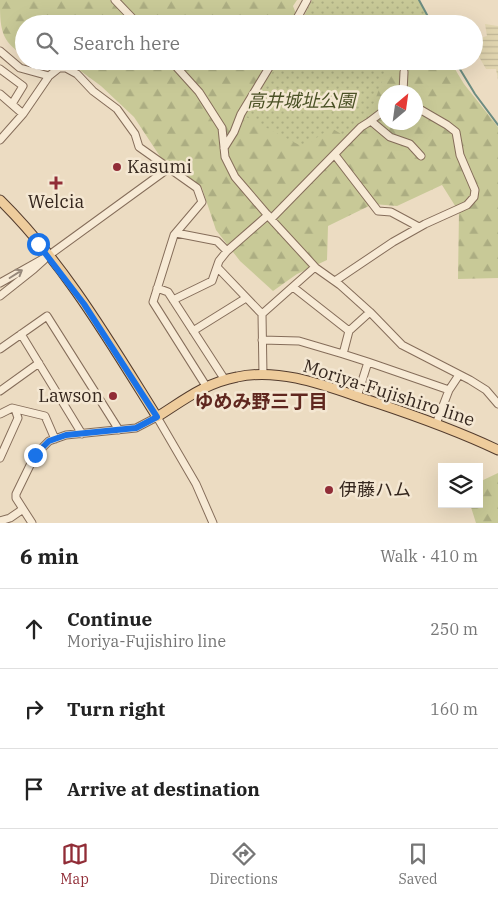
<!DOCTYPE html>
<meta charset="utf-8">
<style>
:root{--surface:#fff;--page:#f2f2f2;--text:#222;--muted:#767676;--line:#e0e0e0;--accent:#912d37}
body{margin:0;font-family:"IBM Plex Serif","Noto Sans JP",serif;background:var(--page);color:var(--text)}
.controls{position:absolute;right:15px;bottom:15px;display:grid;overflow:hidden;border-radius:0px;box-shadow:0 5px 20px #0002}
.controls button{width:45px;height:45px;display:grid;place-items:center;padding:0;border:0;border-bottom:1px solid var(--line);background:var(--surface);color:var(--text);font:25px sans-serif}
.compass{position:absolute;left:378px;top:85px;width:45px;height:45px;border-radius:50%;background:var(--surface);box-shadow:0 5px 20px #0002;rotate:29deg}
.stop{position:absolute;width:15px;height:15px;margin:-11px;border:4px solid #1a73e8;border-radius:50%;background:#fff}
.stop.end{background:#1a73e8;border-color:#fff;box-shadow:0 1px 5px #0008}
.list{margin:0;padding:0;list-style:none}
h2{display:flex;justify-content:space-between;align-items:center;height:65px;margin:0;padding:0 20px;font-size:21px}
h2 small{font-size:16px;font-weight:400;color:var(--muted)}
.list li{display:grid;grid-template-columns:32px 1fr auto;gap:15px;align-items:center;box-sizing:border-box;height:80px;padding:0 20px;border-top:1px solid var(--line)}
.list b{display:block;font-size:19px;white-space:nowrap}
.list p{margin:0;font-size:16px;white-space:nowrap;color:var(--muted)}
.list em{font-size:16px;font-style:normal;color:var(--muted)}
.icon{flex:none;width:28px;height:28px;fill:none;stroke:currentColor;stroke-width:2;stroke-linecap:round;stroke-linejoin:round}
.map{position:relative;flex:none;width:498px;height:523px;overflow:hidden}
.search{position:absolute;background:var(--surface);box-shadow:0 5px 20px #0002;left:15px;right:15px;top:15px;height:55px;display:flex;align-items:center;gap:12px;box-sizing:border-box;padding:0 18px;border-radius:28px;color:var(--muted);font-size:19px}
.sheet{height:305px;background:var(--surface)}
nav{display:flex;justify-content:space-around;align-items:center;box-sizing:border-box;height:70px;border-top:1px solid var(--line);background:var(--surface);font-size:14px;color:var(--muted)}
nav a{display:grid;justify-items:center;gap:2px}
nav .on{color:var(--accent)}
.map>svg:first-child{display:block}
.farmland{fill:url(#farmland-rules)}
.forest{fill:url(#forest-firs);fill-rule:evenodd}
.park{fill:url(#park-dots)}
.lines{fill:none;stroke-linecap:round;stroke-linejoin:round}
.stream{stroke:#6c8c81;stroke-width:2}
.minor-casing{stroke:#856d5a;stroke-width:9}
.major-casing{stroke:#533c2e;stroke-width:11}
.minor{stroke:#f7ead5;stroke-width:7}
.major{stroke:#eecc9c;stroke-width:9}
.oneway{stroke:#96887a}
.route{stroke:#1a73e8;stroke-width:6}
.poi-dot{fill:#912d37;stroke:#f4e7d2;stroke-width:2}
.labels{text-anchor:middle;stroke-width:5;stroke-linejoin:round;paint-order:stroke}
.park-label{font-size:18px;font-style:italic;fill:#4a5125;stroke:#f4e7d2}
.poi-label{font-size:18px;fill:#35271e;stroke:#f4e7d2;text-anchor:start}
.street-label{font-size:18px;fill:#35271e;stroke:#f4e7d2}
.neighbourhood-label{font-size:19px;font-weight:bold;fill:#60271f;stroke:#f4e7d2}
</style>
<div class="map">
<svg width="498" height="523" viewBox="0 0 498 523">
<defs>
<pattern id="farmland-rules" width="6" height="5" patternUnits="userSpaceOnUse" patternTransform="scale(1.25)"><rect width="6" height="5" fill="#e1d5b0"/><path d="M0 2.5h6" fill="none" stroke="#c2b797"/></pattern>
<pattern id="forest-firs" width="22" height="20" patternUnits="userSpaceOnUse" patternTransform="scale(1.25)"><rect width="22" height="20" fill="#c8c997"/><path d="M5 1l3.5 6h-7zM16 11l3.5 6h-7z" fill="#acad82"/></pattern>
<pattern id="park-dots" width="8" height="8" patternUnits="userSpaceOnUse" patternTransform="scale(1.25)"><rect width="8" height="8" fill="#c8c997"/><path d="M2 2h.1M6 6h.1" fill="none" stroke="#acad82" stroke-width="1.8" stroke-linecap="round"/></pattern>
</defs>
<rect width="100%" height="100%" fill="#ecdcc2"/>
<path class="farmland" d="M 485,24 L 498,26 L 498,80 L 496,69 L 486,69 L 474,48 L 474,40 L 487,36 Z"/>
<path class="forest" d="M 0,0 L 297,0 L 293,6 L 300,24 L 24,24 L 24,55 C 0,42 0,26 0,0 Z
M 67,61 L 450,61 L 464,84 L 498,127 L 498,278 L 458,279 L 459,212 L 442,185 L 397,206 L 373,204 L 328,226 L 327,260 L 297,274 L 273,291 L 240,261 L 216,230 L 202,188 L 163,161 L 134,117 L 101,86 ZM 386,92 L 416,92 L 416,122 L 386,122 Z
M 498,473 L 498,523 L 476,523 L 470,504 L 479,504 L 479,482 Z"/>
<path class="park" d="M 312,0 L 419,0 L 431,24 L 300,24 Z
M 279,61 L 390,61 L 366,123 L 350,139 L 331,128 L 303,147 L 246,117 Z"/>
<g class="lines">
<path class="stream" d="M 419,0 L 432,24
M 455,61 L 475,94 L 498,125"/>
<defs>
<path id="minor" d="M 115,0 L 138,24
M 294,24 L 307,0
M 0,51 L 20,68 L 49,76 L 59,68 L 66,68 L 77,74 L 93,91 L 117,109 L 135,134 L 139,147 L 197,188 L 202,202 L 174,235 L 153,302 L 206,386
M 171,61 L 199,92 L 222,128 L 225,157 L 235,177 L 271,219 L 316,268 L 340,285 L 370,312 L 402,345 L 470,380 L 486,390 L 498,404
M 0,69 L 23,86 L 12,104
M 403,92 L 404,72
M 0,94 L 23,114
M 371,121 L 390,137 L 410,144 L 421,156
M 0,140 L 23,114 L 49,76
M 224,148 L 234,132 L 241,114 L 273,61
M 335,155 L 378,211 L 391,212 L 419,227
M 271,219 L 361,127 L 369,122 L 386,109
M 176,233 L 217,241 L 227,251
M 217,267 L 262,314 L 263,375
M 335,281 L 393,242 L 425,224 L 467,205 L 474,197 L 475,190 L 460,155 L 456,132 L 447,125 L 416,107
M 0,283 L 48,256 L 169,168
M 293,287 L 349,331
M 157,288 L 168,292 L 225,380
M 0,296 L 34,269 L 44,260
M 173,300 L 212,281 L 219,261 L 227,251 L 268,215
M 262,314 L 315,267
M 193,331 L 246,298
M 21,334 L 82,434
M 262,340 L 299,341 L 343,354
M 0,349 L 47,316 L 119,430
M 368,362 L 449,390
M 0,391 L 39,363
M 357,397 L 368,362 L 343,354 L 349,331 L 370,312
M 0,414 L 12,408 L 45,416 L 55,439
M 436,424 L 449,390 L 459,375
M 0,458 L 18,418 L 15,409
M 0,521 L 10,518 L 23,509
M 32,523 L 16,498 L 16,494 L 35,455 L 49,441 L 66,435 L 136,428 L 157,417 L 196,484 L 213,523"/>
<path id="major" d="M 0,200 C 64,263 110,342 157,417 C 184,400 205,383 237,377 C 283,367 331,388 374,402 C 416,416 458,431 498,450"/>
</defs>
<use href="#minor" class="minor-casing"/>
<use href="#major" class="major-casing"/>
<use href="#minor" class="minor"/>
<use href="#major" class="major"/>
</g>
<defs><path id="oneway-shaft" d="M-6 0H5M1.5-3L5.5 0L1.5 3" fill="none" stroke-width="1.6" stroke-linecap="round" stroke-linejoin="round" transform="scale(1.25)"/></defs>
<use class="oneway" href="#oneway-shaft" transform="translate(16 274) rotate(-32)"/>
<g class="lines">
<path class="route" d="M 35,455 L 49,441 L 66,435 L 136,428 L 157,417 L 84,304 L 38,244"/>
</g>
<g class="poi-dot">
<circle cx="117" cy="167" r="5"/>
<path d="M53.5 175.5h5v5h5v5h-5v5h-5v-5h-5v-5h5z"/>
<circle cx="113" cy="396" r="5"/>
<circle cx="329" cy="490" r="5"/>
</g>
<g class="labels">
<g class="park-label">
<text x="301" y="107">高井城址公園</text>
</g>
<g class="poi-label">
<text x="127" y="173">Kasumi</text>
<text x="56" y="208" text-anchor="middle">Welcia</text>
<text x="103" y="402" text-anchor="end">Lawson</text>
<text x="339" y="496">伊藤ハム</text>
</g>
<g class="street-label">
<text transform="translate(389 393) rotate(18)" y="6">Moriya-Fujishiro line</text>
</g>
<g class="neighbourhood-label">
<text x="261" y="408">ゆめみ野三丁目</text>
</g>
</g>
</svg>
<div class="controls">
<button><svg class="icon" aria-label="layers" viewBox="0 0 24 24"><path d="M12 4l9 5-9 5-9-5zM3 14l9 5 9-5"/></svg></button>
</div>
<svg class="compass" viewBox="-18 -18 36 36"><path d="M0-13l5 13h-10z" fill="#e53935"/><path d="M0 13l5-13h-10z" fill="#767676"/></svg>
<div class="stop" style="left:38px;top:244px"></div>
<div class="stop end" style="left:35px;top:455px"></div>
<div class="search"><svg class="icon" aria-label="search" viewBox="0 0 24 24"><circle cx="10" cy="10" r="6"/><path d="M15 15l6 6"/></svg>Search here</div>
</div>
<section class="sheet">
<h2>6 min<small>Walk · 410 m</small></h2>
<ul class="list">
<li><svg class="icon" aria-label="ahead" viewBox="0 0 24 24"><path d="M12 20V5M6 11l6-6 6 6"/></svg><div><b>Continue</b><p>Moriya-Fujishiro line</p></div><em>250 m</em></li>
<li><svg class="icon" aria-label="right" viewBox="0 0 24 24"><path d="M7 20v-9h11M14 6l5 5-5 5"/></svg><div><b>Turn right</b></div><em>160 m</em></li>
<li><svg class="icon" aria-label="arrive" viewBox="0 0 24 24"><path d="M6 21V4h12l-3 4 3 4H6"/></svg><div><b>Arrive at destination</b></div></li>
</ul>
</section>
<nav>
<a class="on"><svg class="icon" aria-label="map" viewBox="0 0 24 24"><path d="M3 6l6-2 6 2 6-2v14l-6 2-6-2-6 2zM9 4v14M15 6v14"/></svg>Map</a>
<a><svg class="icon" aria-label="directions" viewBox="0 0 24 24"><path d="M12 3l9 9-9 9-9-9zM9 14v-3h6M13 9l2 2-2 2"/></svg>Directions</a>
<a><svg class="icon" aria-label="saved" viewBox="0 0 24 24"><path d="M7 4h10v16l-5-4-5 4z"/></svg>Saved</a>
</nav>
